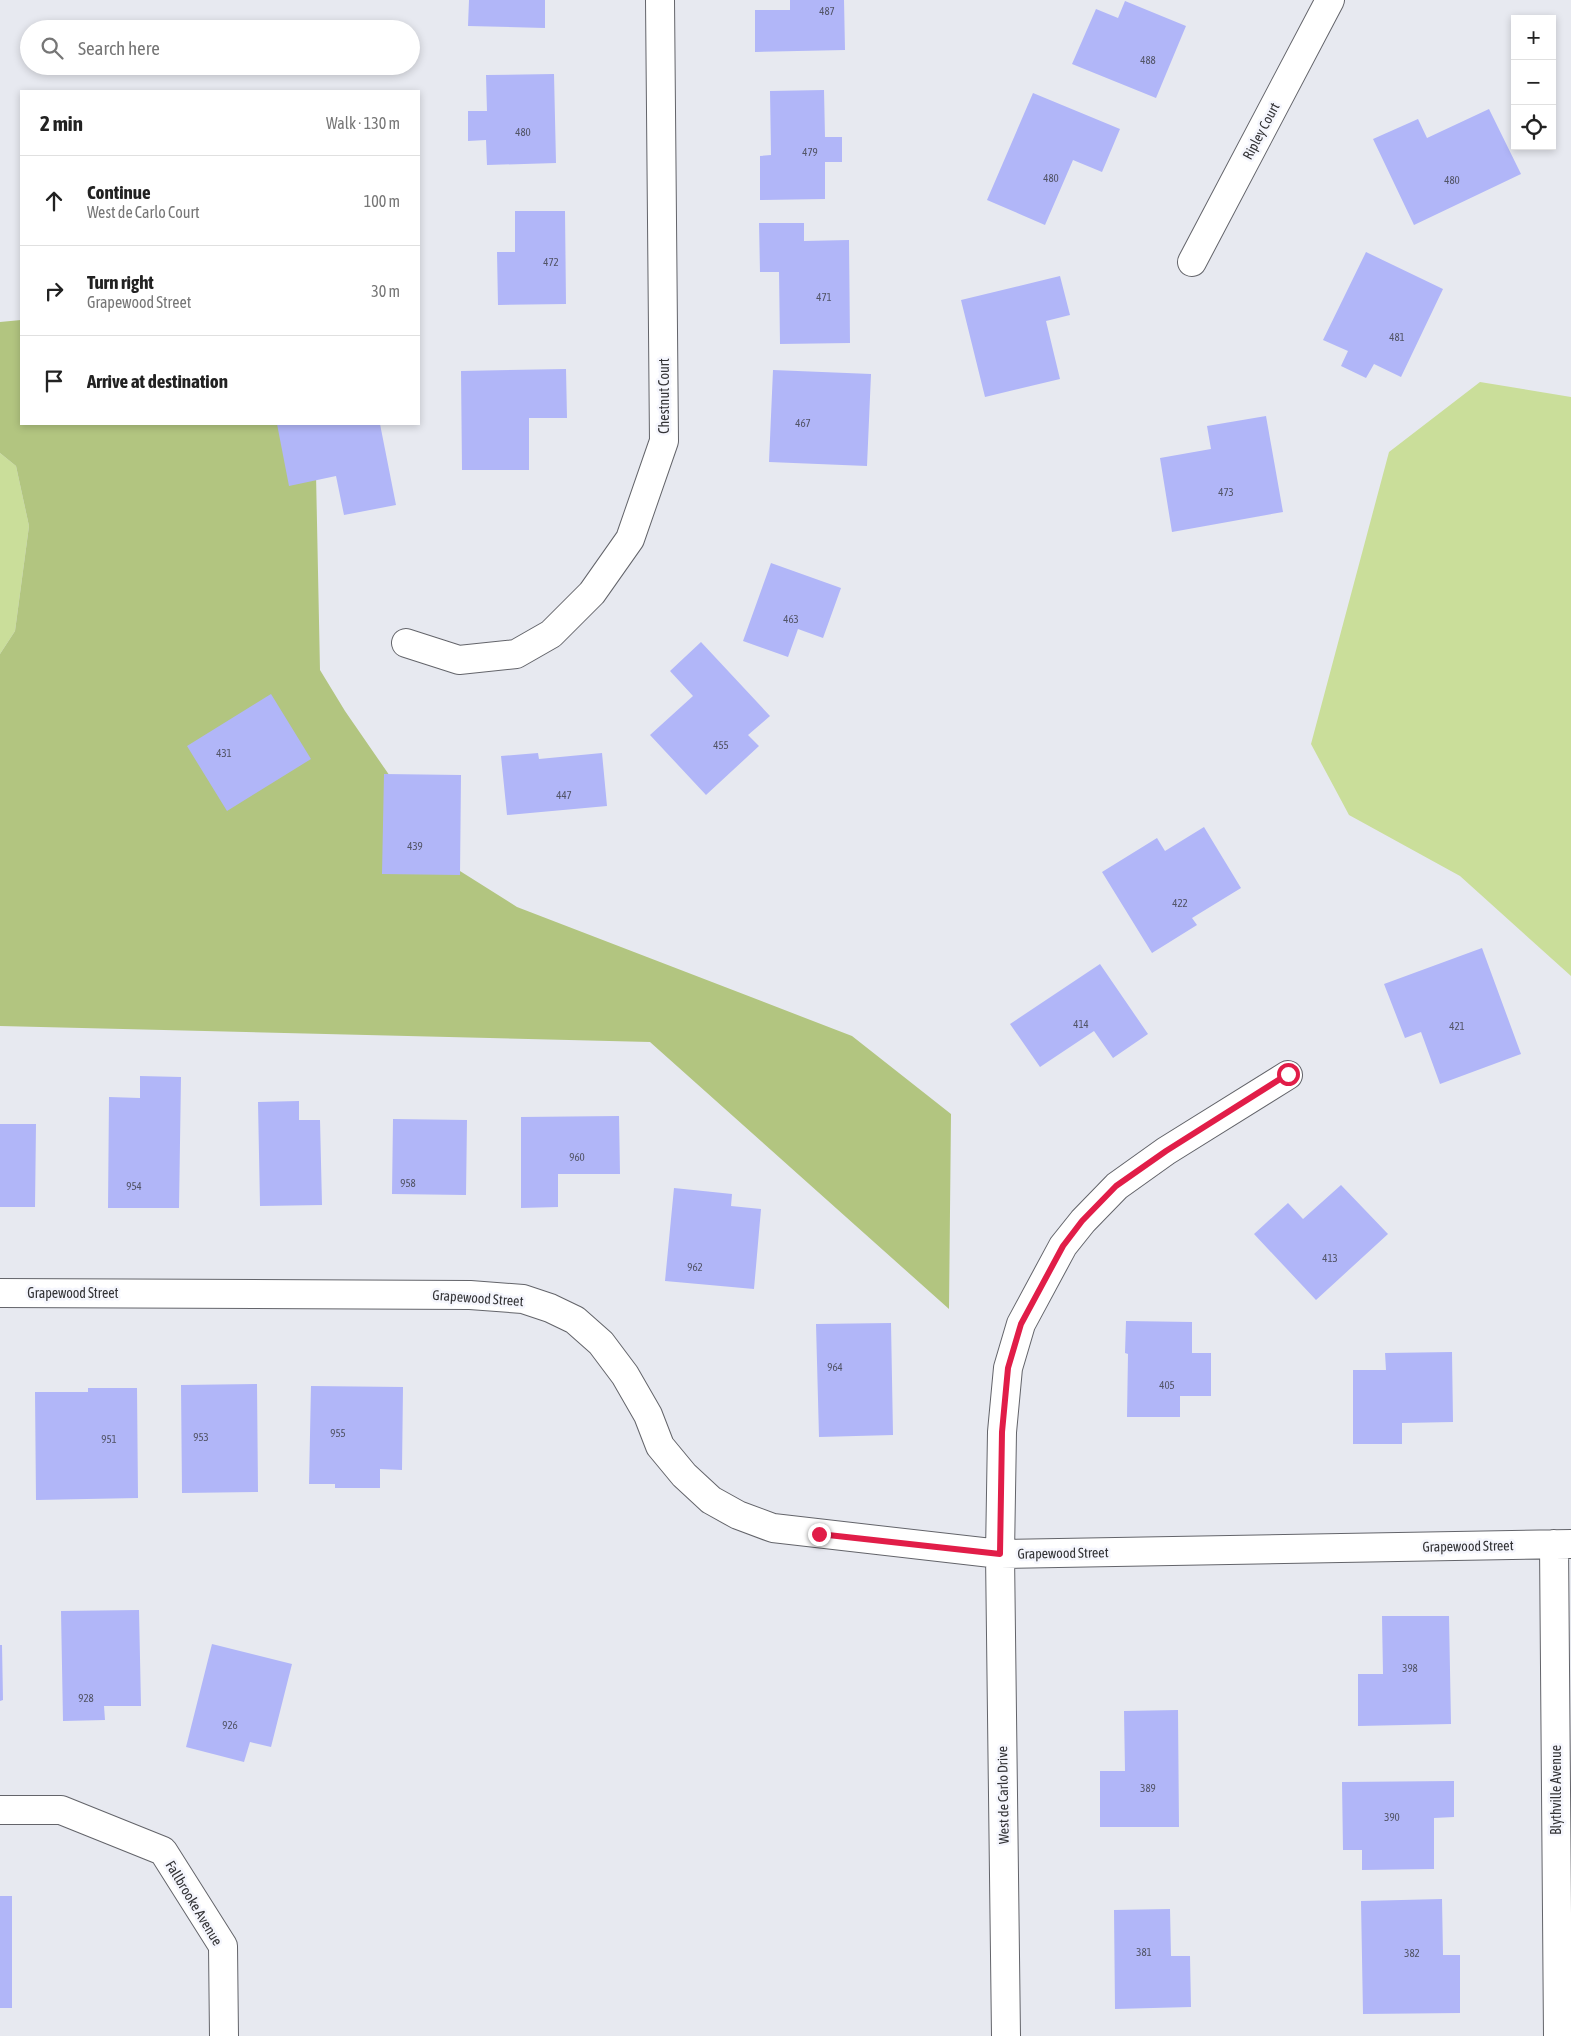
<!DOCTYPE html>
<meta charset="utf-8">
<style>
:root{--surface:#fff;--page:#f2f2f2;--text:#222;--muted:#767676;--line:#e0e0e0}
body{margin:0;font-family:"Asap Condensed",sans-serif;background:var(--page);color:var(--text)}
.controls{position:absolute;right:15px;top:15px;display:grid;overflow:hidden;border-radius:0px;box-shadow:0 2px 8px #0003}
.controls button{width:45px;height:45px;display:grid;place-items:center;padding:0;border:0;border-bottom:1px solid var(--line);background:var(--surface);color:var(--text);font:25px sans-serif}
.stop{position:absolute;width:15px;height:15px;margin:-11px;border:4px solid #e11d48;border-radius:50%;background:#fff}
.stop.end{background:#e11d48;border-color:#fff;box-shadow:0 1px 5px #0008}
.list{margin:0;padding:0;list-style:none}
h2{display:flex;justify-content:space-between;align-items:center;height:65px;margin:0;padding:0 20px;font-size:21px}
h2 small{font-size:16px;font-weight:400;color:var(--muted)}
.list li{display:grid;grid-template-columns:32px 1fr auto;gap:15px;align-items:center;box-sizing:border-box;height:90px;padding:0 20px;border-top:1px solid var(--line)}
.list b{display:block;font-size:19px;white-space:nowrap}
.list p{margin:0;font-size:16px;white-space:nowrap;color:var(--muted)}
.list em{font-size:16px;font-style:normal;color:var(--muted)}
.icon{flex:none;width:28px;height:28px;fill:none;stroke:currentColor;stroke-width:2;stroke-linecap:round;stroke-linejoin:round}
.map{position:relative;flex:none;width:1571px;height:2036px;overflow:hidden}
.search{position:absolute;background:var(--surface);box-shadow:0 2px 8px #0003;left:20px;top:20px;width:400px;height:55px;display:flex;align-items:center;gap:12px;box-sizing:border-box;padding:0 18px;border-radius:28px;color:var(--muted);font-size:19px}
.panel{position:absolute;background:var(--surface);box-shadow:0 2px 8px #0003;left:20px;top:90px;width:400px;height:335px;border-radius:0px}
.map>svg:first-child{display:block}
.green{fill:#cade9a}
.forest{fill:#b2c580}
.building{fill:#b1b6f8}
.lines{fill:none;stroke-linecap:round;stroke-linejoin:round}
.street-casing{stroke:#63646a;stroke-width:30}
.street{stroke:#fff;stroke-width:28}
.route{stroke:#e11d48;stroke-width:6}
.labels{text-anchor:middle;stroke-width:5;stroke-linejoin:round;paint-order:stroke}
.number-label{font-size:11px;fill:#525466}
.street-label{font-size:14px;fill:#333336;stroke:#f5f6fd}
</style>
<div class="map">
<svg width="1571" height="2036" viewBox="0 0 1571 2036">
<rect width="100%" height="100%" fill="#e7e9f0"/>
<path class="green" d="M 1480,382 L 1571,397 L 1571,976 L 1460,876 L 1349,815 L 1311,744 L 1389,452 Z
M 0,453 L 16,466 L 29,526 L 15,631 L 0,654 Z"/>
<path class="forest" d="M 21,320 L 21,424 L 315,424 L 320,670 L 345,711 L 452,866 L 517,907 L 852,1036 L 951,1114 L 949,1309 L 650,1042 L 0,1026 L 0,654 L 15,631 L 29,526 L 16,466 L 0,453 L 0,322 Z"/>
<path class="building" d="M 469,0 L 545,0 L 545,28 L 468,26 Z
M 790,0 L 844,0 L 845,50 L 755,52 L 755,10 L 790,10 Z
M 1125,1 L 1186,26 L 1156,98 L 1072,64 L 1096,9 L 1118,18 Z
M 554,74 L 556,163 L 487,165 L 486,140 L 468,141 L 468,111 L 487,111 L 486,75 Z
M 824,90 L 825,137 L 842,137 L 842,162 L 825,162 L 825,199 L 760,200 L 760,156 L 771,155 L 770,91 Z
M 1033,93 L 1120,129 L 1102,172 L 1073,160 L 1045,225 L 987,200 Z
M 1489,109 L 1521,174 L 1414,225 L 1373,139 L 1418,119 L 1427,138 Z
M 515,211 L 565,211 L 566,304 L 498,305 L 497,252 L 515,252 Z
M 759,223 L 804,223 L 804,241 L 849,240 L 850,343 L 780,344 L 779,272 L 760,272 Z
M 1366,252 L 1443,289 L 1401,377 L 1374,364 L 1366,378 L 1341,366 L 1348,351 L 1323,340 Z
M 1060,276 L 1070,315 L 1046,321 L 1060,379 L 985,397 L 961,300 Z
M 566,369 L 567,418 L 529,418 L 529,470 L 462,470 L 461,371 Z
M 773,370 L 871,374 L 867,466 L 769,462 Z
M 1266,416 L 1283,512 L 1172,532 L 1160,458 L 1211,449 L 1207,426 Z
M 277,424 L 380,424 L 396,505 L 344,515 L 336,476 L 289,486 Z
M 771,563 L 841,588 L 823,638 L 798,629 L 788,657 L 743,641 Z
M 701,642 L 770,716 L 748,735 L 759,746 L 706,795 L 650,735 L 693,696 L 670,671 Z
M 271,694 L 311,759 L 227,811 L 187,746 Z
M 538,753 L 539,759 L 602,753 L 607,806 L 507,815 L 501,756 Z
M 384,774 L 461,775 L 460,875 L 382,874 Z
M 1204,827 L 1241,888 L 1192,918 L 1197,925 L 1152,953 L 1102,872 L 1157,838 L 1165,851 Z
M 1482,948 L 1521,1054 L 1440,1084 L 1421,1032 L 1405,1038 L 1384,984 Z
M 1100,964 L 1148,1034 L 1113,1058 L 1094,1031 L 1040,1067 L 1010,1024 Z
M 140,1076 L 181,1077 L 179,1208 L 108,1208 L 109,1097 L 140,1098 Z
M 299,1101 L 299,1120 L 320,1120 L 322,1205 L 260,1206 L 258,1102 Z
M 619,1116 L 620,1174 L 558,1174 L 558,1207 L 521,1208 L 521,1117 Z
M 393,1119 L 467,1120 L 466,1195 L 392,1194 Z
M 0,1124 L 36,1124 L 35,1207 L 0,1207 Z
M 1341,1185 L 1388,1234 L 1316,1300 L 1254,1234 L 1288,1203 L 1303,1219 Z
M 674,1188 L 732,1194 L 731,1206 L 761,1209 L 754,1289 L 665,1281 Z
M 1126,1321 L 1192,1322 L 1192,1353 L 1211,1353 L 1211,1396 L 1180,1396 L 1180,1417 L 1127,1417 L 1128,1354 L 1125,1353 Z
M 891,1323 L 893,1435 L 819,1437 L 816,1324 Z
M 1452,1352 L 1453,1422 L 1402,1423 L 1402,1444 L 1353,1444 L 1353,1370 L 1386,1370 L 1385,1353 Z
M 257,1384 L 258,1492 L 182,1493 L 181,1385 Z
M 311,1386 L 403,1387 L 402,1470 L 380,1469 L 380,1488 L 335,1488 L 335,1484 L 309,1484 Z
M 88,1388 L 137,1388 L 138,1498 L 36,1500 L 35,1392 L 88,1392 Z
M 139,1610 L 141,1706 L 104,1706 L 105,1720 L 63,1721 L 61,1611 Z
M 1382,1616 L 1449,1616 L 1451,1724 L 1358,1726 L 1358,1674 L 1383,1674 Z
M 212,1644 L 292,1664 L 271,1747 L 250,1742 L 244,1762 L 186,1747 Z
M 0,1645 L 2,1645 L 3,1700 L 0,1701 Z
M 1178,1710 L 1179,1827 L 1100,1827 L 1100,1771 L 1125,1771 L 1124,1711 Z
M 1454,1781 L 1454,1817 L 1434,1818 L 1434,1869 L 1362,1870 L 1362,1850 L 1343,1850 L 1342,1782 Z
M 0,1896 L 12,1896 L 12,2008 L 0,2008 Z
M 1442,1899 L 1443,1955 L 1460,1955 L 1460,2013 L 1363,2014 L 1361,1901 Z
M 1170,1909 L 1171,1956 L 1190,1956 L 1191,2007 L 1115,2009 L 1114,1910 Z"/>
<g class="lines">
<defs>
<path id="street" d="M 1192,262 L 1330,0
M 406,643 L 459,660 L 516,654 L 551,634 L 592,593 L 630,539 L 664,441 L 660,0
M 0,1293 L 470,1295 L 523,1299 L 550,1308 L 575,1320 L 601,1343 L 625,1375 L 648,1415 L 660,1446 L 684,1475 L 711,1500 L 738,1515 L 773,1528 L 1000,1554 L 1571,1544
M 1554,1544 L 1558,2036
M 0,1810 L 61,1810 L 163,1851 L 223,1946 L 224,2036
M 1006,2036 L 1000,1554 L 1002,1432 L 1008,1368 L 1021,1324 L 1063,1246 L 1083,1221 L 1117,1186 L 1166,1151 L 1288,1075"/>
</defs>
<use href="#street" class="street-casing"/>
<use href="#street" class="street"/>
</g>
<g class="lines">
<path class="route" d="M 819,1534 L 1000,1554 L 1002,1432 L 1008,1368 L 1021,1324 L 1063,1246 L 1082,1221 L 1116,1186 L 1166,1151 L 1288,1074"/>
</g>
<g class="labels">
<g class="number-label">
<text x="827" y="15">487</text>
<text x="1148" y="64">488</text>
<text x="523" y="136">480</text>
<text x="810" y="156">479</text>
<text x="1051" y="182">480</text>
<text x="1452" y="184">480</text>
<text x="551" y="266">472</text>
<text x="824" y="301">471</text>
<text x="1397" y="341">481</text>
<text x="803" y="427">467</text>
<text x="1226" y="496">473</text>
<text x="791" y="623">463</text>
<text x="721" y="749">455</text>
<text x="224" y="757">431</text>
<text x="564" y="799">447</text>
<text x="415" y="850">439</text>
<text x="1180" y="907">422</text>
<text x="1081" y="1028">414</text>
<text x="1457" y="1030">421</text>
<text x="577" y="1161">960</text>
<text x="408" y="1187">958</text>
<text x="134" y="1190">954</text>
<text x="1330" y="1262">413</text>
<text x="695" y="1271">962</text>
<text x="835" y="1371">964</text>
<text x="1167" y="1389">405</text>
<text x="338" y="1437">955</text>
<text x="201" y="1441">953</text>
<text x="109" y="1443">951</text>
<text x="1410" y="1672">398</text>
<text x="86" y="1702">928</text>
<text x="230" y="1729">926</text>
<text x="1148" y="1792">389</text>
<text x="1392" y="1821">390</text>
<text x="1144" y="1956">381</text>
<text x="1412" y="1957">382</text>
</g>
<g class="street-label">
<text transform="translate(1261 131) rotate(-62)" y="5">Ripley Court</text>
<text transform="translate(664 396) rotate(-90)" y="5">Chestnut Court</text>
<text x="73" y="1298">Grapewood Street</text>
<text transform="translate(478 1298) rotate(4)" y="5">Grapewood Street</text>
<text transform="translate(1468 1546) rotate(-1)" y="5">Grapewood Street</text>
<text transform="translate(1063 1553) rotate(-1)" y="5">Grapewood Street</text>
<text transform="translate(1556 1790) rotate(-90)" y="5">Blythville Avenue</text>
<text transform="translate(1003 1795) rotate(-91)" y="5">West de Carlo Drive</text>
<text transform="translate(194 1903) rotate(59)" y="5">Fallbrooke Avenue</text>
</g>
</g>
</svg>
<div class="controls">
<button>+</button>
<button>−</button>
<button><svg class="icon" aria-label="locate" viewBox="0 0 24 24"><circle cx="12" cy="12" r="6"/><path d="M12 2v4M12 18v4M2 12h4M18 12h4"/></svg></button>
</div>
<div class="stop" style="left:1288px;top:1074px"></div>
<div class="stop end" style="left:819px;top:1534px"></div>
<div class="search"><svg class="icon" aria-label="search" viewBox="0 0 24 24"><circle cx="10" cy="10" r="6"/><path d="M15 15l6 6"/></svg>Search here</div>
<section class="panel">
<h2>2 min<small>Walk · 130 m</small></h2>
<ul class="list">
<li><svg class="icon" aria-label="ahead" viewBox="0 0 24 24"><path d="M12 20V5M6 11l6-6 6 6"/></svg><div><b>Continue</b><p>West de Carlo Court</p></div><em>100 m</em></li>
<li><svg class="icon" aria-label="right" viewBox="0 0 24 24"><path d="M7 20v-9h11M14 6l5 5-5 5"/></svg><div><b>Turn right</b><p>Grapewood Street</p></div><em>30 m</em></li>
<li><svg class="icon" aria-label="arrive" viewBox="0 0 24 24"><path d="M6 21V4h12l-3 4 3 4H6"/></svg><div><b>Arrive at destination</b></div></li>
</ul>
</section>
</div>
